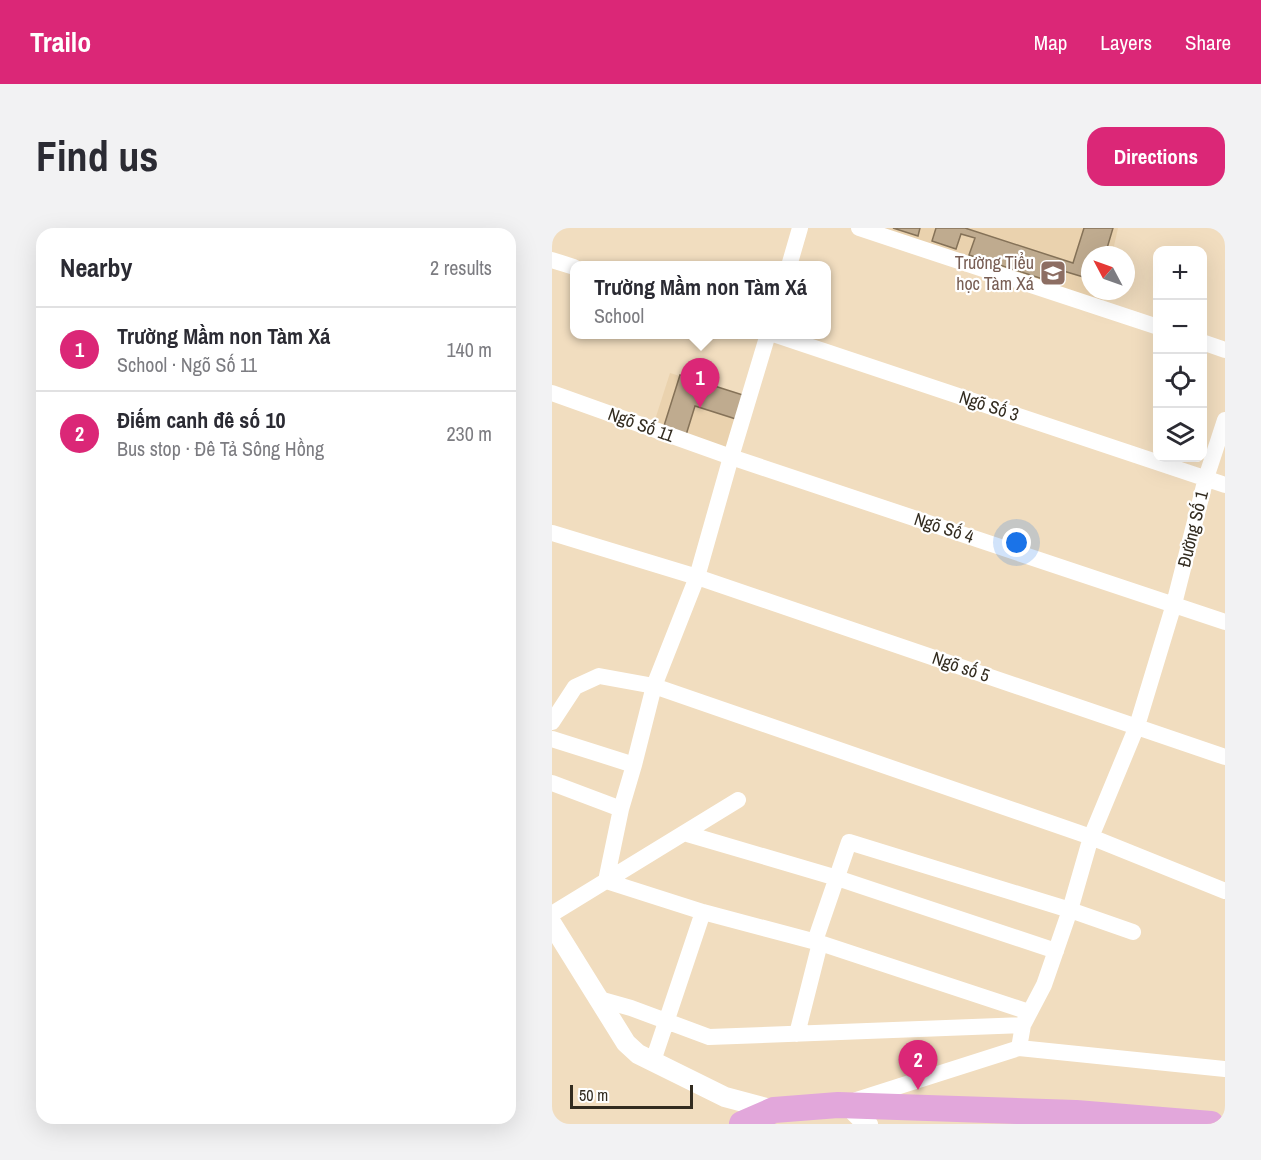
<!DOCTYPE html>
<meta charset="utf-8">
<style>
:root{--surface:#fff;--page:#f2f2f3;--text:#2b2b33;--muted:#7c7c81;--line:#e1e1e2;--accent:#db2777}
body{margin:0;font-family:"Archivo Narrow",sans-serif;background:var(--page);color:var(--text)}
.controls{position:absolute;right:18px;top:18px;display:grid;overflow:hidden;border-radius:12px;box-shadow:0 6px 24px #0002}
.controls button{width:54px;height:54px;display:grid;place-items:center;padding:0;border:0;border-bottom:2px solid var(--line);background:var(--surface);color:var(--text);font:30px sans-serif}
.compass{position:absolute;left:529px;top:18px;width:54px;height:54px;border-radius:50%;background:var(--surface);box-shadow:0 6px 24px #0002;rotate:311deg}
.scale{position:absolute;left:18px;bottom:15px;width:123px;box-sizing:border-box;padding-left:6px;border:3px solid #322b1f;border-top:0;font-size:16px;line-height:21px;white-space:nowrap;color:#322b1f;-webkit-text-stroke:4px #fff;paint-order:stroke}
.you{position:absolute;left:465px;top:315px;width:21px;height:21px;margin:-15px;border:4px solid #fff;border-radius:50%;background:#1a73e8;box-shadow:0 0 0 9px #1a73e833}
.badge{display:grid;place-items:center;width:39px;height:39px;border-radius:50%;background:var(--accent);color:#fff;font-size:20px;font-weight:700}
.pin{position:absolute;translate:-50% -50px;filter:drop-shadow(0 2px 3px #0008)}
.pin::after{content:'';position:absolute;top:32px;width:21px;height:18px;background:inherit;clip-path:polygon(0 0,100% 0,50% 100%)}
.popup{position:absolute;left:18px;top:33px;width:261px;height:78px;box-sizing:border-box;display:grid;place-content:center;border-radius:12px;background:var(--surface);filter:drop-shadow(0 2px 4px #0005);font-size:20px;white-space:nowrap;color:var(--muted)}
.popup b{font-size:22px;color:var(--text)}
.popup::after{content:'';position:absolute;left:50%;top:100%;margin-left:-12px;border:12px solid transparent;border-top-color:var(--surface)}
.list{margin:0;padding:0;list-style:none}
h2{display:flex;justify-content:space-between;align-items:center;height:78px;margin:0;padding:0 24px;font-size:26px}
h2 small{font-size:20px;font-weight:400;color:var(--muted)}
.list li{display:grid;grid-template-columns:39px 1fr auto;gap:18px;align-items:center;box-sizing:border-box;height:84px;padding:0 24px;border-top:2px solid var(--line)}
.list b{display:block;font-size:22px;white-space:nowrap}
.list p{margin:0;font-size:20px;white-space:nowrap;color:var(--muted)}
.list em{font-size:20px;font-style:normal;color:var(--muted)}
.icon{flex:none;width:33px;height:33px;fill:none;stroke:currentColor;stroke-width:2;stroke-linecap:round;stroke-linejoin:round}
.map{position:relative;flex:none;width:673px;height:896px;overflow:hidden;border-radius:18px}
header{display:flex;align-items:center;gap:36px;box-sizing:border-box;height:84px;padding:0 30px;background:var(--accent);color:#fff}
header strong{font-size:28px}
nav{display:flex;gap:33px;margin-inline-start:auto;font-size:21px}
.intro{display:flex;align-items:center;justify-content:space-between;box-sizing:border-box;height:144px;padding:0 36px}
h1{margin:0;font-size:42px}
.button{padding:15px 27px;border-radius:18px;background:var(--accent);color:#fff;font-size:21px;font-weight:700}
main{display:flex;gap:36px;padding:0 36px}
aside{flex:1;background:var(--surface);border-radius:18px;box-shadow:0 6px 24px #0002}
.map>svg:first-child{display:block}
.built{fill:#ead2ae}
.building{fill:#bfab8f;stroke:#857258;stroke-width:1.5}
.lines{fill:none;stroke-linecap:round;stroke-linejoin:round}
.minor{stroke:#fff;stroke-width:16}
.tertiary{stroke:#fff;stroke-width:20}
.primary{stroke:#e2a7db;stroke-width:26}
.labels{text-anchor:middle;stroke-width:4.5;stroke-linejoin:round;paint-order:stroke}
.education-label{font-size:18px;fill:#785e54;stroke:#fff;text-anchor:end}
.street-label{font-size:18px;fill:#322b1f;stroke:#fff}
</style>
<header>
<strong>Trailo</strong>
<nav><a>Map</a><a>Layers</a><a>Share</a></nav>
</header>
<div class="intro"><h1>Find us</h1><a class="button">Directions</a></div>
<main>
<aside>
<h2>Nearby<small>2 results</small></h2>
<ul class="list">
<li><span class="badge">1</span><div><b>Trường Mầm non Tàm Xá</b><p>School · Ngõ Số 11</p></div><em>140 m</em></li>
<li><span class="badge">2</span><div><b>Điếm canh đê số 10</b><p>Bus stop · Đê Tả Sông Hồng</p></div><em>230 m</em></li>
</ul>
</aside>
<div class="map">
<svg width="673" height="896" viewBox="0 0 673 896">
<rect width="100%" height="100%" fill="#f1ddbf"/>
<path class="built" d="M 330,0 L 566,0 L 560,27 L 538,27 L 538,63 L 551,63 L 549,74 Z
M 118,145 L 194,168 L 175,222 L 101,198 Z"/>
<path class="building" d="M 341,0 L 368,0 L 366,8 Z
M 384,0 L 413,0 L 521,35 L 532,0 L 561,0 L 553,27 L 538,27 L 538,51 L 508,42 L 503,55 L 417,27 L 423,10 L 409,6 L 404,21 L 380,13 Z
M 128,147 L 194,168 L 187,192 L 143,178 L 134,207 L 111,201 Z"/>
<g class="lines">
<path class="minor" d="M 307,0 L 606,99
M 0,32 L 22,39
M 237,38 L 248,0
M 216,106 L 179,229 L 145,349 L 102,458 L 82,537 L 69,581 L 54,653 L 151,684 L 268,715 L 477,784
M 221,106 L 673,257
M 650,114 L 673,122
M 0,165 L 179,229 L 673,394
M 0,305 L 145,349 L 673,529
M 0,494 L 23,459 L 47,448 L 102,458 L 539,609 L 673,663
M 0,511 L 82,537
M 0,555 L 69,581
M 132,605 L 285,650 L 504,723
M 0,686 L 186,572
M 263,713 L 297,614 L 518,682 L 581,704
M 47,771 L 79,780 L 157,809 L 471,797
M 245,806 L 268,715
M 467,820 L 673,841
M 101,833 L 151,684
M 304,872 L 467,820 L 471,797 L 492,757 L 518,682 L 539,609 L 585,498 L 622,376 L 654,250 L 673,192
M 293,877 L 306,890 L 318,896"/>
<path class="tertiary" d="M 0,696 L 74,815 L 86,826 L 173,869 L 222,882"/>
<path class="primary" d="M 190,896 L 222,882 L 286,877 L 524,885 L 659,896"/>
</g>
<defs>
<symbol id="school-square" viewBox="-11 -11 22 22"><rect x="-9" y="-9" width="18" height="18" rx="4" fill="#8d6e63" stroke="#fff"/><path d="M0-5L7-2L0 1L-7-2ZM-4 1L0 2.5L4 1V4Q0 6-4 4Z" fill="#fff"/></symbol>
</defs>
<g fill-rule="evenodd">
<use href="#school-square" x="486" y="30" width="30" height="30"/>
</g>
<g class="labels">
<g class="education-label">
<text x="482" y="41">Trường Tiểu<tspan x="482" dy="21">học Tàm Xá</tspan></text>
</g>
<g class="street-label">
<text transform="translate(437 178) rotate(18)" y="6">Ngõ Số 3</text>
<text transform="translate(89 197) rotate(20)" y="6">Ngõ Số 11</text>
<text transform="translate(392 300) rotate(18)" y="6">Ngõ Số 4</text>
<text transform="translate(641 301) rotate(-76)" y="6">Đường Số 1</text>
<text transform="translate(409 439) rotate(19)" y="6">Ngõ số 5</text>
</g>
</g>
</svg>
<div class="controls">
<button>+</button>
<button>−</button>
<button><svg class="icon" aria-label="locate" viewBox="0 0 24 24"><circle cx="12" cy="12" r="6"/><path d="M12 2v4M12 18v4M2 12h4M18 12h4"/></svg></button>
<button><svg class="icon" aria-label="layers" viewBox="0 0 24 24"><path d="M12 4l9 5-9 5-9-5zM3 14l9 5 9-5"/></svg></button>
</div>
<svg class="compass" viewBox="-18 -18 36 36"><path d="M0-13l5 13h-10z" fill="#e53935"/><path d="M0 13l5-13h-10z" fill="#7c7c81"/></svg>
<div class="scale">50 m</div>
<div class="you"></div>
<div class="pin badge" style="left:148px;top:180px">1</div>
<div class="popup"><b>Trường Mầm non Tàm Xá</b>School</div>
<div class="pin badge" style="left:366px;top:862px">2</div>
</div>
</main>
